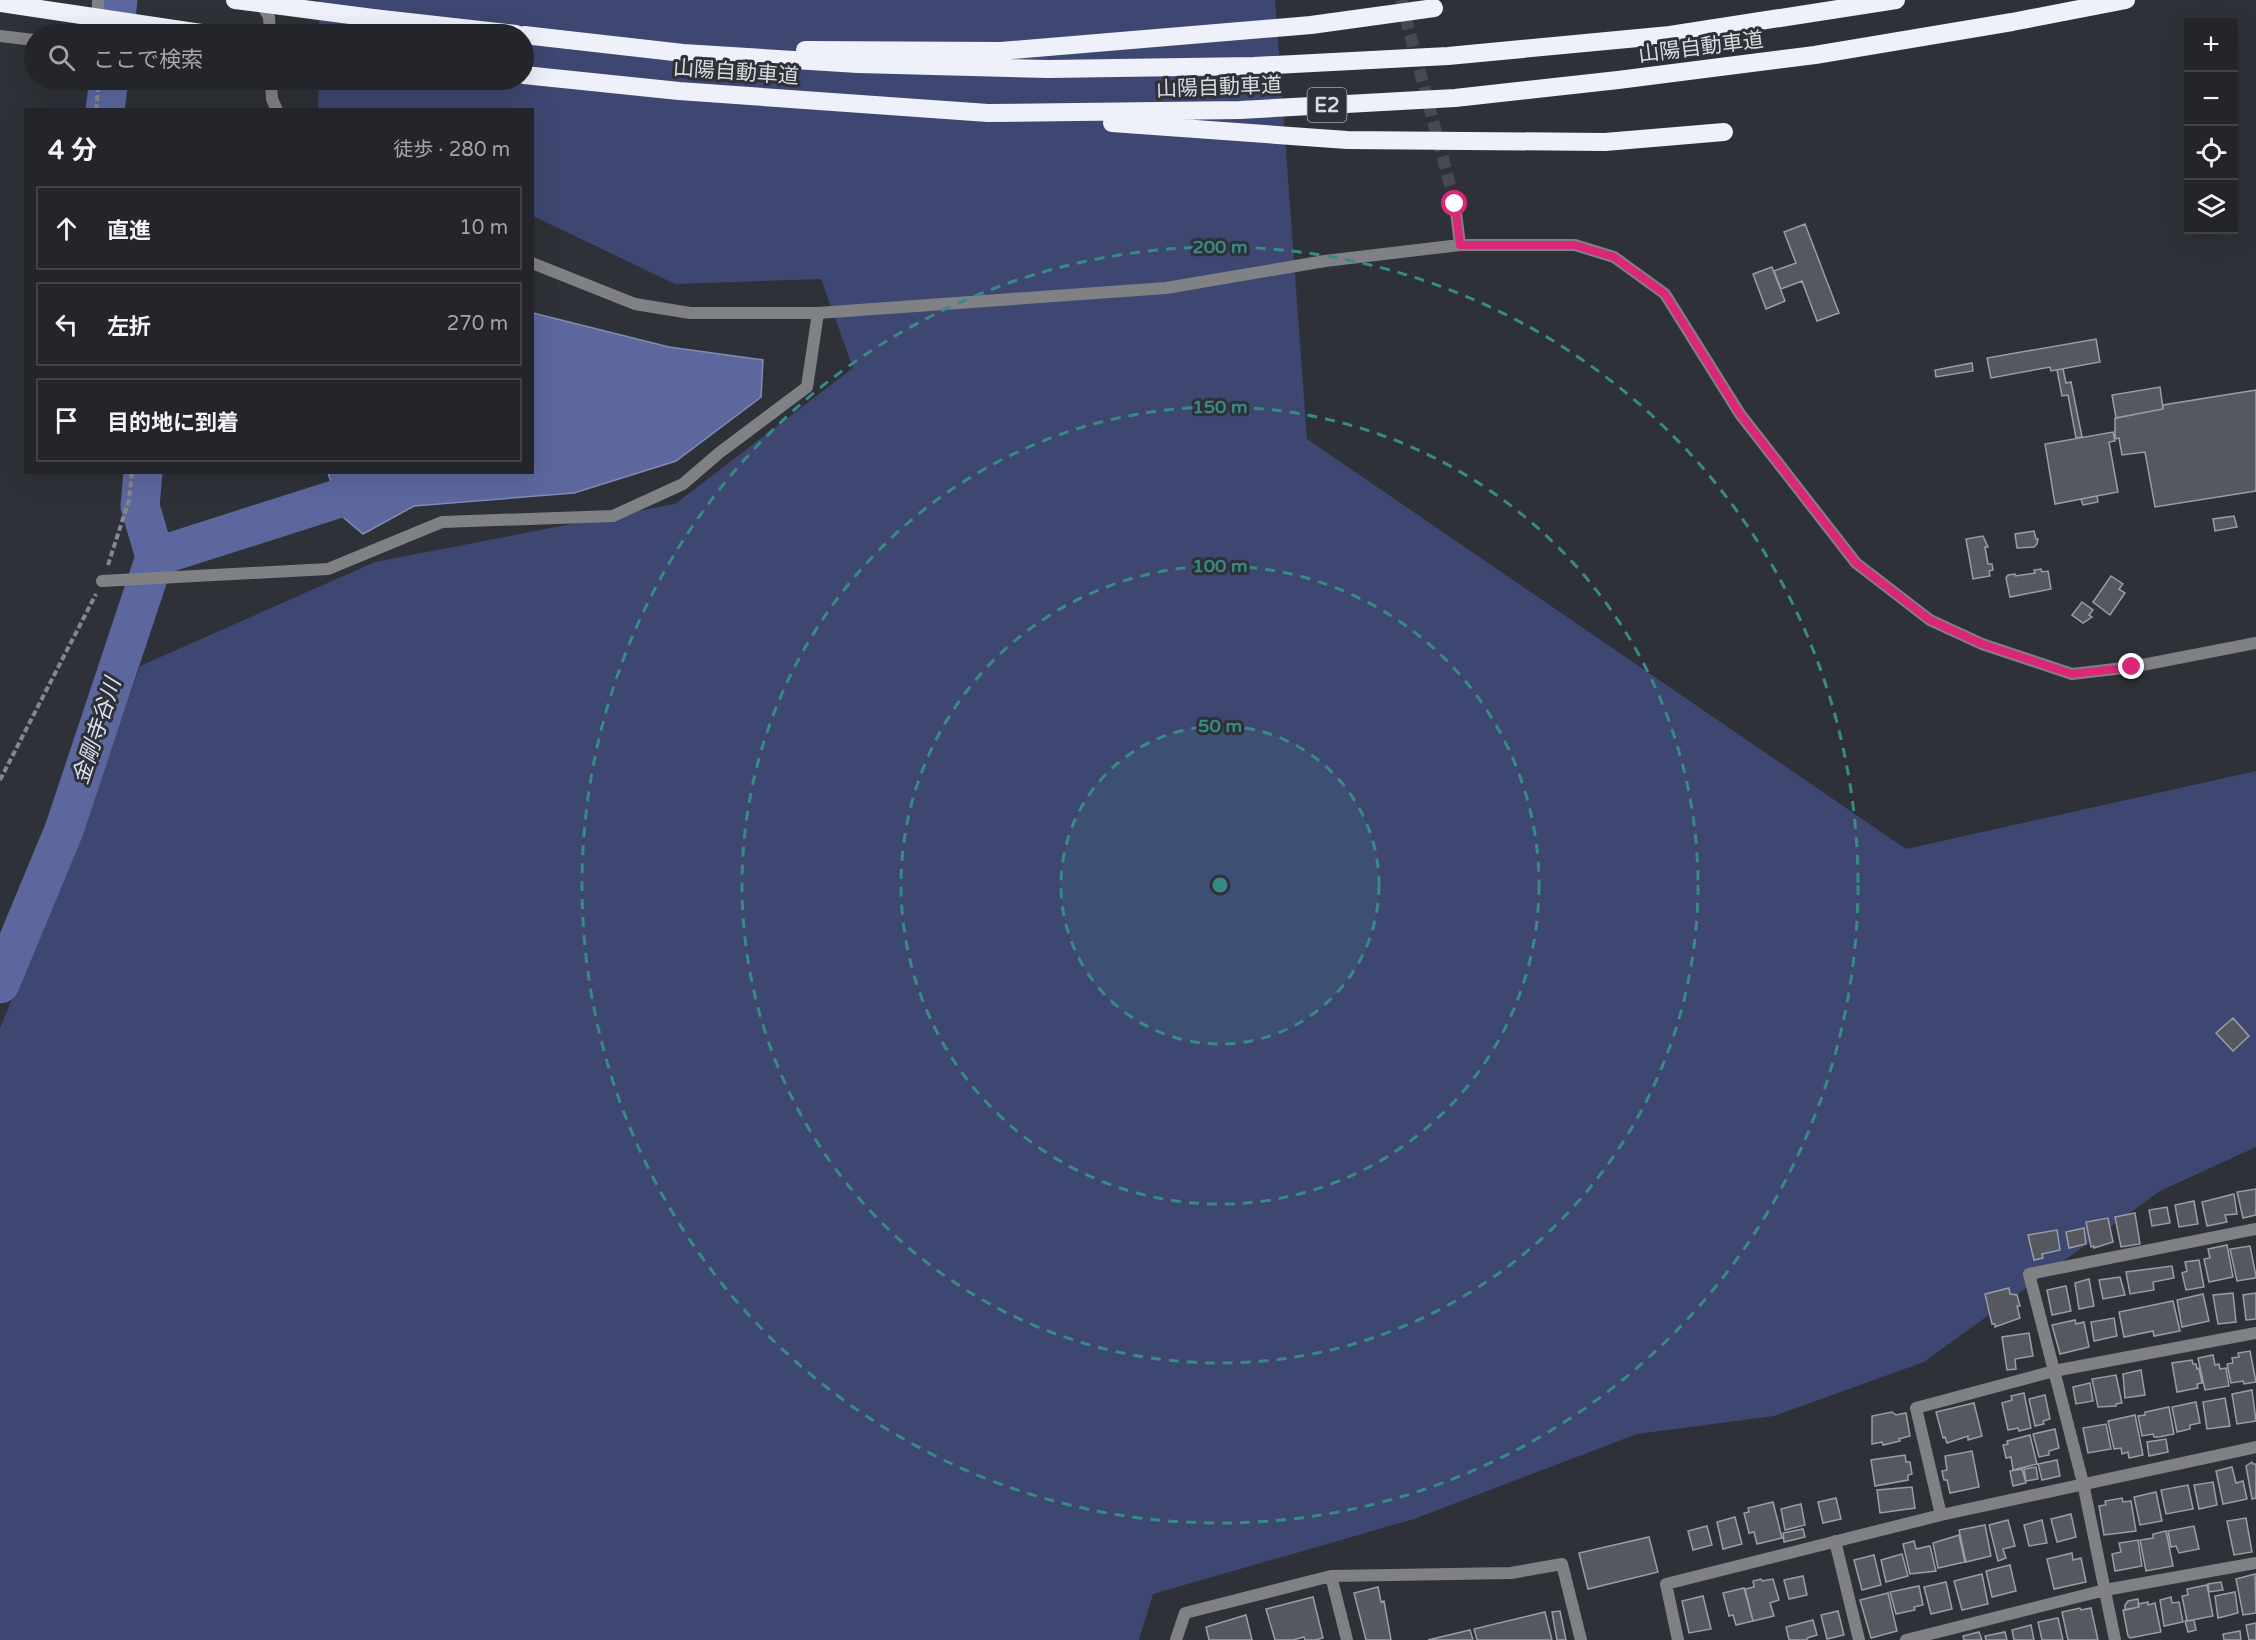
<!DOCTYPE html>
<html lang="ja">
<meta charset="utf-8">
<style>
:root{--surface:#23252a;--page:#2b2d32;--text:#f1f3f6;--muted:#a3a5a8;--line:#404247}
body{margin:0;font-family:"Varela Round","Noto Sans JP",sans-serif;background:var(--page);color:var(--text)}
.controls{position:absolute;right:18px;top:18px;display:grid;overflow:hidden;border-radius:0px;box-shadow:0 6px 24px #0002}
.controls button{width:54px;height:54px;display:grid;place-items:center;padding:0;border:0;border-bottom:2px solid var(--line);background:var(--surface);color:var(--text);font:30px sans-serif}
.stop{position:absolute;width:18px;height:18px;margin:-14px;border:4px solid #db2777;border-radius:50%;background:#fff}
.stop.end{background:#db2777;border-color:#fff;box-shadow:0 2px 6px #0008}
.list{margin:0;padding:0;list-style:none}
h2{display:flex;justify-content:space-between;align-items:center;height:78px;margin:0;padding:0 24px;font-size:26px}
h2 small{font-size:20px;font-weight:400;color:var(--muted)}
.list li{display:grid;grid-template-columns:39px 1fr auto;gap:18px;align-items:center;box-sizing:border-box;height:84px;margin:0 12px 12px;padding:0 12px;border:2px solid var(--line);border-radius:0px}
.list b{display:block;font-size:22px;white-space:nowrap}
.list em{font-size:20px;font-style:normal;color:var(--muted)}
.icon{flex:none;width:33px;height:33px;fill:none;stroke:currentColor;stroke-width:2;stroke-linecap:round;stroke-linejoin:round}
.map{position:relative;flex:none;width:2256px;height:1640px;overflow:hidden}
.search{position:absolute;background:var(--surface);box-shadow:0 6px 24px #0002;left:24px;top:24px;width:510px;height:66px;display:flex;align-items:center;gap:15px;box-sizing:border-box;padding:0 21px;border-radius:33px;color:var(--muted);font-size:22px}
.panel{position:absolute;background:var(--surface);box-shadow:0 6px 24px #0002;left:24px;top:108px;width:510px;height:366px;border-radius:0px}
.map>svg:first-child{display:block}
.green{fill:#3e4771}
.water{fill:#5c679e;stroke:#828ab2;stroke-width:1.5}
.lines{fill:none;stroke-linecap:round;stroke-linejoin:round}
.river{stroke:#5c679e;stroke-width:39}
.building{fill:#56585f;stroke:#9b9da6;stroke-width:1.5}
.street-tunnel{stroke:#494a51;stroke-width:12;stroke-dasharray:12 6;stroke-linecap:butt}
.path{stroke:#86878d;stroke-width:4;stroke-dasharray:6 3;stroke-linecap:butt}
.street{stroke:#808185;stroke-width:12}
.highway{stroke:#eef1fa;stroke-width:18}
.highway-bridge{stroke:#eef1fa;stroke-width:18}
.route{stroke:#db2777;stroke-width:8}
.ring{fill:none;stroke:#388a85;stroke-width:3;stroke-dasharray:10 8}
.labels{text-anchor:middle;stroke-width:6;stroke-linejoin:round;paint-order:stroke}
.shield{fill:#2f3138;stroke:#a7a8ae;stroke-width:1.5}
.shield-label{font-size:20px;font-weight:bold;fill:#dadbe0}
.street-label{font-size:21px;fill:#dadbe0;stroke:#2f3138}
.water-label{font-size:22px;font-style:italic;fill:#dce0f1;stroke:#2f3138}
.centre{fill:#388a85;stroke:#2f3138;stroke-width:3}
.ring-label{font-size:18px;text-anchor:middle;font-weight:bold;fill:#388a85;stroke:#2f3138;stroke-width:6;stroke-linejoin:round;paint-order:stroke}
</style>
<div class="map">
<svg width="2256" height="1640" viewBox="0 0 2256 1640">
<rect width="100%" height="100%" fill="#2f3138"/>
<path class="green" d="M 319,0 L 1275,0 L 1307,439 L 1906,849 L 2256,771 L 2256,1147 L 2160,1191 L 1924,1362 L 1774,1416 L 1637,1434 L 1414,1519 L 1153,1594 L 1139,1640 L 0,1640 L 0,1028 L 87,819 L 140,666 L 375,562 L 675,504 L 853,368 L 821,279 L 675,284 L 533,216 L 532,110 L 318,109 L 319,80 L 524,80 L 524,34 L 319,34 Z"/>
<path class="water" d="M 533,313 L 669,347 L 763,360 L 761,397 L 676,461 L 574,493 L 414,506 L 363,534 L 343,517 L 328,473 L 532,472 Z"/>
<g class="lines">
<path class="river" d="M 114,34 L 118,0
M 105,110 L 109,80
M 155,557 L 337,499
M 0,984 L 64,830 L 155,557 L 140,506 L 143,472"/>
</g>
<path class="building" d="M 1805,224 L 1839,313 L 1817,321 L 1802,281 L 1781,289 L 1774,271 L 1796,263 L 1784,232 Z
M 1772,267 L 1785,301 L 1766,309 L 1753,274 Z
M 2096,339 L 2100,362 L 2051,371 L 2050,367 L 1991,378 L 1987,358 Z
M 1972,363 L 1973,371 L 1936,377 L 1935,370 Z
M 2063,369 L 2066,383 L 2071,382 L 2082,437 L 2076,438 L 2068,395 L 2062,396 L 2057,370 Z
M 2160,387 L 2163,409 L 2116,418 L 2112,395 Z
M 2256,390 L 2256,491 L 2155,507 L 2145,452 L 2122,455 L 2119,438 L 2115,439 L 2115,418 L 2163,409 L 2163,405 Z
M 2113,432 L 2115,441 L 2109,442 L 2118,492 L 2055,504 L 2045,444 Z
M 2097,496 L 2098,502 L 2083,505 L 2081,499 Z
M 2234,516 L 2237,527 L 2215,531 L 2213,519 Z
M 2034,531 L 2036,539 L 2038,539 L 2037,544 L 2034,547 L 2017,548 L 2015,534 Z
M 1983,536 L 1988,547 L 1985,547 L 1988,564 L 1992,564 L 1993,570 L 1989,571 L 1990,576 L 1973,579 L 1966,539 Z
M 2041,569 L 2042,572 L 2048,571 L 2051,589 L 2010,597 L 2006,578 L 2008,575 L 2015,574 L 2015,576 L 2035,573 L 2034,570 Z
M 2111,576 L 2123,584 L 2119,589 L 2125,593 L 2110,615 L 2093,602 Z
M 2082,602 L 2093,610 L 2089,615 L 2092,617 L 2083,623 L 2072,615 Z
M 2233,1018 L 2249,1036 L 2233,1051 L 2216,1033 Z
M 2256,1189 L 2256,1215 L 2243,1218 L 2237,1192 Z
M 2234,1194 L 2237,1214 L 2225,1215 L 2227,1222 L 2207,1226 L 2202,1202 Z
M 2194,1201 L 2198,1224 L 2179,1227 L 2175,1205 Z
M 2167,1207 L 2170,1223 L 2152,1226 L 2149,1210 Z
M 2135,1213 L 2140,1244 L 2121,1247 L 2115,1217 Z
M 2108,1218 L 2113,1242 L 2094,1248 L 2094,1246 L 2091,1247 L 2086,1222 Z
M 2084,1228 L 2086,1244 L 2069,1248 L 2066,1232 Z
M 2057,1230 L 2060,1250 L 2042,1254 L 2043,1258 L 2034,1260 L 2028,1235 Z
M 2227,1245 L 2233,1277 L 2209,1282 L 2204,1259 L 2210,1258 L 2208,1249 Z
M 2250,1246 L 2256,1276 L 2255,1278 L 2237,1281 L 2230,1249 Z
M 2199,1260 L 2204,1287 L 2186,1290 L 2182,1273 L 2187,1271 L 2185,1262 Z
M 2172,1266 L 2174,1278 L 2153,1282 L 2154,1290 L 2130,1294 L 2126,1272 Z
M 2120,1277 L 2125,1295 L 2103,1299 L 2099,1280 Z
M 2089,1279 L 2094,1306 L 2079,1309 L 2075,1283 Z
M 2066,1286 L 2071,1311 L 2052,1315 L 2047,1290 Z
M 2009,1288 L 2010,1294 L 2017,1295 L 2020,1306 L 2017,1306 L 2020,1318 L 1995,1327 L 1995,1324 L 1992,1324 L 1985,1294 Z
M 2233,1293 L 2236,1322 L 2218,1324 L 2213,1295 Z
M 2256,1293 L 2256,1319 L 2246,1320 L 2243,1295 Z
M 2203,1294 L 2209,1321 L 2182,1327 L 2177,1300 Z
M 2173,1301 L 2180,1331 L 2154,1336 L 2153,1331 L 2124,1337 L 2119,1312 Z
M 2114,1318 L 2117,1336 L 2094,1341 L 2091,1322 Z
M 2075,1320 L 2076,1324 L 2084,1322 L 2089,1347 L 2060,1354 L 2052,1325 Z
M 2029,1333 L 2033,1356 L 2015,1359 L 2016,1369 L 2007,1370 L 2002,1337 Z
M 2250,1351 L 2256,1382 L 2244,1384 L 2243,1381 L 2231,1383 L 2227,1364 L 2233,1363 L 2232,1358 L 2239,1357 L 2238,1353 Z
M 2213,1355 L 2215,1365 L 2219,1364 L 2220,1369 L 2226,1368 L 2229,1386 L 2205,1390 L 2198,1358 Z
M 2192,1360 L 2193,1364 L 2196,1364 L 2197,1369 L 2199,1368 L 2202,1383 L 2197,1384 L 2198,1388 L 2177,1392 L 2172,1363 Z
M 2141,1370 L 2145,1395 L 2125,1398 L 2123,1374 Z
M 2116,1375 L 2122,1403 L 2116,1404 L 2116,1406 L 2098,1407 L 2092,1379 Z
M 2090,1383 L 2093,1401 L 2076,1404 L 2073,1387 Z
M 2252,1390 L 2256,1421 L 2237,1424 L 2232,1394 Z
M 2024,1393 L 2031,1428 L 2019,1431 L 2018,1428 L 2008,1430 L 2002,1403 L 2012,1400 L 2011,1396 Z
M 2045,1395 L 2050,1419 L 2043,1421 L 2044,1424 L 2035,1426 L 2029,1399 Z
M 2225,1398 L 2230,1426 L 2207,1429 L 2203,1402 Z
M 2196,1402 L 2200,1423 L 2190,1425 L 2190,1429 L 2177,1432 L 2172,1407 Z
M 1974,1403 L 1982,1436 L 1968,1440 L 1968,1436 L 1947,1443 L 1945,1437 L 1943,1438 L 1936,1412 Z
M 2169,1407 L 2174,1434 L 2159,1437 L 2154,1437 L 2153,1434 L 2142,1436 L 2138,1416 L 2145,1415 L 2145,1412 Z
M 1892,1412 L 1896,1415 L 1906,1413 L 1910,1436 L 1899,1439 L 1900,1441 L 1883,1445 L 1882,1442 L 1872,1444 L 1872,1416 Z
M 2135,1415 L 2143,1455 L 2129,1458 L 2128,1452 L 2122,1454 L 2121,1448 L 2114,1449 L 2108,1421 Z
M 2106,1424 L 2111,1449 L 2088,1453 L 2083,1428 Z
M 2055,1429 L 2059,1448 L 2049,1451 L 2049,1455 L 2039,1457 L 2033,1434 Z
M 2030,1435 L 2037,1464 L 2013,1470 L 2011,1457 L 2006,1458 L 2003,1445 L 2008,1444 L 2007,1441 Z
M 2166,1439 L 2168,1452 L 2149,1456 L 2147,1442 Z
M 1972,1451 L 1979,1487 L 1950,1493 L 1947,1480 L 1944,1480 L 1942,1471 L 1947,1470 L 1945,1456 Z
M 1905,1455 L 1906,1462 L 1910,1462 L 1912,1474 L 1908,1475 L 1908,1480 L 1875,1486 L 1871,1460 Z
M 2057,1460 L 2060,1476 L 2042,1480 L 2038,1464 Z
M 2252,1462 L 2253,1464 L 2256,1464 L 2256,1498 L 2252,1499 L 2246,1466 Z
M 2036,1467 L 2038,1479 L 2026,1481 L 2024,1469 Z
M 2232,1467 L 2236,1483 L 2243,1481 L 2247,1499 L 2223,1504 L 2216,1471 Z
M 2022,1469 L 2026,1483 L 2013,1486 L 2010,1471 Z
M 2213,1482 L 2217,1505 L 2199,1509 L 2194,1485 Z
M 2188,1485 L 2193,1509 L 2166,1514 L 2161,1490 Z
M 1912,1487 L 1915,1508 L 1880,1513 L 1877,1490 Z
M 2156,1492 L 2162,1521 L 2140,1525 L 2134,1497 Z
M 1836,1498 L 1841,1519 L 1823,1523 L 1818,1502 Z
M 2122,1498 L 2123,1502 L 2131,1501 L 2136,1531 L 2104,1535 L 2099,1506 L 2106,1505 L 2105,1501 Z
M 1773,1502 L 1782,1538 L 1757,1544 L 1754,1532 L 1749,1533 L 1744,1513 L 1749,1512 L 1748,1508 Z
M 1801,1504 L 1805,1525 L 1785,1530 L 1781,1509 Z
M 2071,1514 L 2076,1537 L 2057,1542 L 2051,1519 Z
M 1735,1517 L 1742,1544 L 1723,1549 L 1717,1522 Z
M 2246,1518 L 2252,1552 L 2234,1555 L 2227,1521 Z
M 2008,1520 L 2015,1546 L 2003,1549 L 2006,1558 L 1998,1561 L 1989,1525 Z
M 2042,1520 L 2047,1543 L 2029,1546 L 2024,1525 Z
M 1985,1525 L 1991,1556 L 1966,1562 L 1959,1530 Z
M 1707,1526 L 1712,1545 L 1693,1550 L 1688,1531 Z
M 2194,1526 L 2199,1549 L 2179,1553 L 2176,1546 L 2171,1547 L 2168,1531 Z
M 1803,1529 L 1805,1537 L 1784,1542 L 1783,1533 Z
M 2166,1531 L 2173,1566 L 2146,1571 L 2140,1540 L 2153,1538 L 2153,1534 Z
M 1959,1535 L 1965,1562 L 1938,1568 L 1933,1543 Z
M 1649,1537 L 1658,1572 L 1588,1589 L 1579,1553 Z
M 2138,1540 L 2142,1566 L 2115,1571 L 2112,1554 L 2121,1552 L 2119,1543 Z
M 1914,1541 L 1916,1549 L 1930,1546 L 1936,1571 L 1910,1574 L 1903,1544 Z
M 2072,1553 L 2073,1560 L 2081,1558 L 2086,1582 L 2054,1589 L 2047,1559 Z
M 1902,1554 L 1908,1576 L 1886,1582 L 1881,1560 Z
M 1874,1555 L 1881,1585 L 1862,1590 L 1854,1560 Z
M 2010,1565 L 2016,1591 L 1992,1597 L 1986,1571 Z
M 1982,1574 L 1988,1604 L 1962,1610 L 1954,1581 Z
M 2255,1574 L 2256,1613 L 2243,1615 L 2236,1579 Z
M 1803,1576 L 1807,1595 L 1789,1599 L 1784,1580 Z
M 1761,1579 L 1762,1581 L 1773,1579 L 1779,1600 L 1770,1603 L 1774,1616 L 1753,1621 L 1745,1589 L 1754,1587 L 1753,1581 Z
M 1946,1582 L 1952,1609 L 1931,1614 L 1924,1587 Z
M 2221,1582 L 2223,1590 L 2209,1592 L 2208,1584 Z
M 2207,1585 L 2213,1616 L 2187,1621 L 2182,1596 L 2188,1595 L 2187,1589 Z
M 1919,1586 L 1923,1605 L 1914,1607 L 1915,1610 L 1896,1614 L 1890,1592 Z
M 1378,1587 L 1381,1602 L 1384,1601 L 1391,1640 L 1366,1640 L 1354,1593 Z
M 1744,1588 L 1753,1621 L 1736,1625 L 1733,1615 L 1729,1616 L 1723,1593 Z
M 2235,1592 L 2238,1613 L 2218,1618 L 2215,1596 Z
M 1888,1593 L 1897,1631 L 1871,1638 L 1860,1600 Z
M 1703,1596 L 1711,1629 L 1689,1633 L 1682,1601 Z
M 1313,1597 L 1323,1638 L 1315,1640 L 1305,1640 L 1304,1637 L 1293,1640 L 1275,1640 L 1266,1609 Z
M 2171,1597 L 2172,1603 L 2179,1602 L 2183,1622 L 2164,1626 L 2160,1600 Z
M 2138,1599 L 2139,1607 L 2125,1610 L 2125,1605 L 2128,1601 Z
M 2148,1602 L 2148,1605 L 2155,1603 L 2161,1632 L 2130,1638 L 2128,1636 L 2123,1610 L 2139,1607 L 2138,1604 Z
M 2080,1608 L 2081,1610 L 2091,1608 L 2098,1640 L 2068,1640 L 2062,1612 Z
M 1560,1611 L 1566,1640 L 1557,1640 L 1552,1612 Z
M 1838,1611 L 1844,1635 L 1827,1639 L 1821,1615 Z
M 1545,1612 L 1552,1640 L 1477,1640 L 1474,1629 Z
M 1246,1615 L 1252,1640 L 1209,1640 L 1206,1627 Z
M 2058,1618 L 2063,1640 L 2042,1640 L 2038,1622 Z
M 1813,1620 L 1817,1635 L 1807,1638 L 1807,1640 L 1789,1640 L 1786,1627 Z
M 2194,1620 L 2196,1630 L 2188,1632 L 2185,1621 Z
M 2256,1623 L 2256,1640 L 2249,1640 L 2246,1625 Z
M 2031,1625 L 2034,1640 L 2014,1640 L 2012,1630 Z
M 1470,1630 L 1473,1640 L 1428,1640 Z
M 2240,1631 L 2241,1640 L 2224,1640 L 2223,1634 Z
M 1979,1632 L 1982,1640 L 1964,1640 L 1963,1636 Z
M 2005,1632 L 2007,1640 L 1986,1640 L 1985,1636 Z"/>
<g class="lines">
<path class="street-tunnel" d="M 1401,0 L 1455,204"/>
<path class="path" d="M 96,110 L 99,80
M 108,565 L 129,500 L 132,472
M 0,780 L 96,594"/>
<path class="street" d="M 260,1 L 269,17 L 270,34
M 97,34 L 98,0
M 0,36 L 34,40
M 271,80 L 272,99 L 277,110
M 1455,204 L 1460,245
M 532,263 L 635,304 L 690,313 L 818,313 L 1166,288 L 1325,261 L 1460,245 L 1575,245 L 1614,257 L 1665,294 L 1740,414 L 1856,563 L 1930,620 L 1982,644 L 2072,674 L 2132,667 L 2256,643
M 102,581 L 328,569 L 442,522 L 613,516 L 683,484 L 719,453 L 807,387 L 818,313
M 1941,1515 L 1916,1408 L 2054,1371 L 2256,1333
M 1835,1541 L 1859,1640
M 1331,1576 L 1347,1640
M 1176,1640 L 1185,1613 L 1331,1576 L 1511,1573 L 1562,1564 L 1581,1640
M 1678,1640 L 1666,1584 L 1941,1515 L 2256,1447
M 1906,1640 L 2105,1590 L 2256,1563
M 2115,1640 L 2083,1483 L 2029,1274 L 2256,1229"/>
<path class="highway" d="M 373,18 L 516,34
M 524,35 L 683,53 L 858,64 L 1048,69 L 1254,66 L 1448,56 L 1670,35 L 1896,0
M 805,50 L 1001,51 L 1311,25 L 1434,8
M 524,75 L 679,91 L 988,113 L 1240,110 L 1455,98 L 1618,80 L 1815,55 L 2012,22 L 2126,0
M 1112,123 L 1347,140 L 1605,142 L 1724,132"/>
<path class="highway-bridge" d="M 235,0 L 373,18
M 0,3 L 208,34"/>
</g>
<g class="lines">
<path class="route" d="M 1455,204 L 1460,245 L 1575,245 L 1614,257 L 1665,294 L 1740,414 L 1856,563 L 1930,620 L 1982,644 L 2072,674 L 2132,667"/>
</g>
<circle cx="1220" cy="885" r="159" fill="#388a85" fill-opacity=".12"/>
<g class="ring">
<circle cx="1220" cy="885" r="159"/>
<circle cx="1220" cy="885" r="319"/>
<circle cx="1220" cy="885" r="478"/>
<circle cx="1220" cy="885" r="638"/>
</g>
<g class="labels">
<rect class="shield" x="1307.5" y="88" width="39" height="34" rx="4.5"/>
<g class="shield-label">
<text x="1327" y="112">E2</text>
</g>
<g class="street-label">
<text transform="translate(1701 47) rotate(-7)" y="7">山陽自動車道</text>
<text transform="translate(736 72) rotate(4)" y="7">山陽自動車道</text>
<text transform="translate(1219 87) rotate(-2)" y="7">山陽自動車道</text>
</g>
<g class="water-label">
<text transform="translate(96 731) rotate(-72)" y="8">金剛寺谷川</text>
</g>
</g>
<circle cx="1220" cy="885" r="9" class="centre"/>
<g class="ring-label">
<text x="1220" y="253">200 m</text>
<text x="1220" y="413">150 m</text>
<text x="1220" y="572">100 m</text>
<text x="1220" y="732">50 m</text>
</g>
</svg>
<div class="controls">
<button>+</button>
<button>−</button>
<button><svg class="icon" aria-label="locate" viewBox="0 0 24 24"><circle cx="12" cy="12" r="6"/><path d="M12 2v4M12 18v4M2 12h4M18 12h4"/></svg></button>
<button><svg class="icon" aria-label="layers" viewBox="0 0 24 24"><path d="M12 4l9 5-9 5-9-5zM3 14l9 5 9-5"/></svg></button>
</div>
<div class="stop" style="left:1455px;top:204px"></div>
<div class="stop end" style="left:2132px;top:667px"></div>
<div class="search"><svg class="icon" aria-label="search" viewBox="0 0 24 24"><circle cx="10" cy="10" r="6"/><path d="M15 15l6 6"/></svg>ここで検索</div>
<section class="panel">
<h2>4 分<small>徒歩 · 280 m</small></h2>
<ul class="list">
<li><svg class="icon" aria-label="ahead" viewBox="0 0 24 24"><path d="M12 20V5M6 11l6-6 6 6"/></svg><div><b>直進</b></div><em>10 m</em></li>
<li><svg class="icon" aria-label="left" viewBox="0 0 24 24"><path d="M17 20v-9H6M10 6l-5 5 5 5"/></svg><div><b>左折</b></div><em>270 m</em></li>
<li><svg class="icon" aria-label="arrive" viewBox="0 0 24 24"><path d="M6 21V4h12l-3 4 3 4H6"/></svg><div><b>目的地に到着</b></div></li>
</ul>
</section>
</div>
